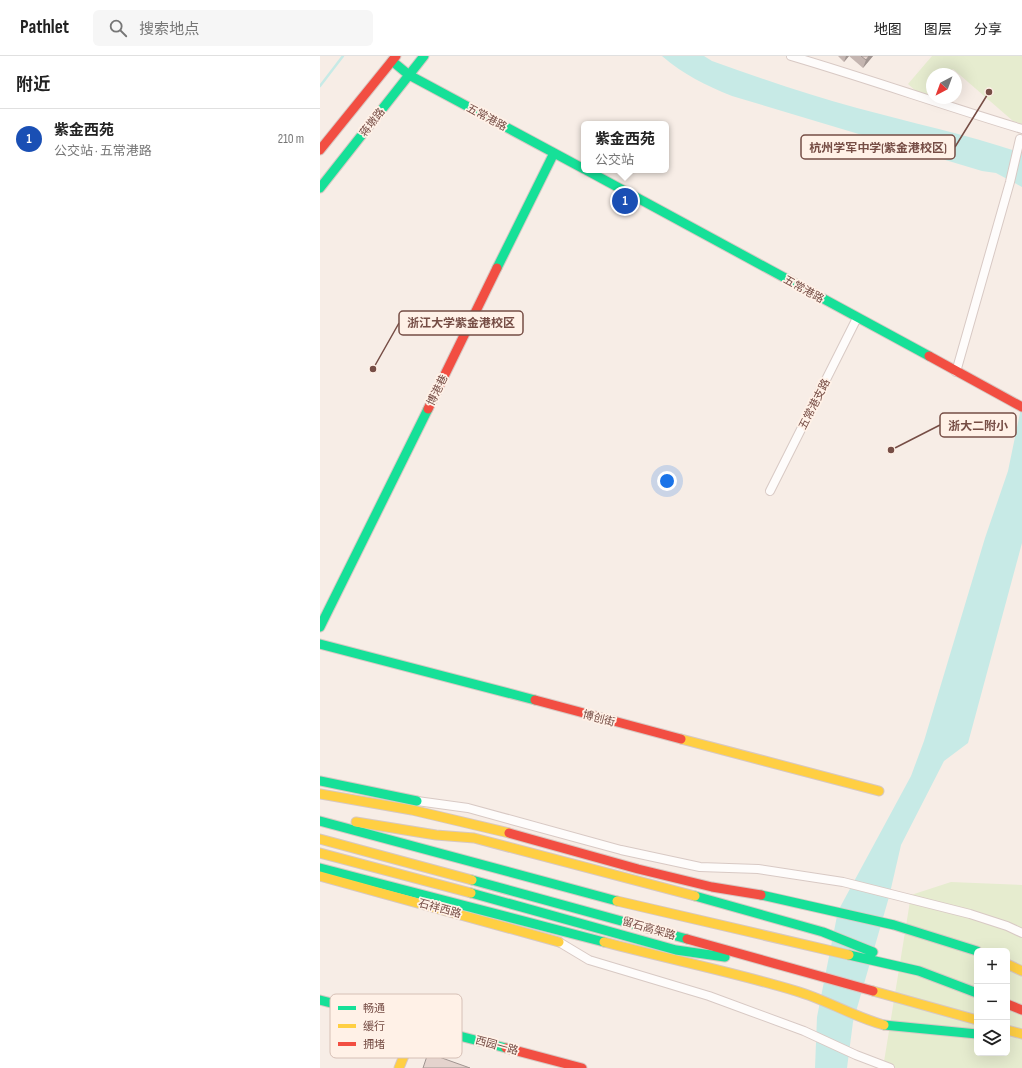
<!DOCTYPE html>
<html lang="zh">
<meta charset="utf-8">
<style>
:root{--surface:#fff;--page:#f6f6f6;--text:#222;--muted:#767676;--line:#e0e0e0;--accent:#ea580c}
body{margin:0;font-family:"Sofia Sans Condensed","Noto Sans SC",sans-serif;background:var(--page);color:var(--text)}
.controls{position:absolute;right:12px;bottom:12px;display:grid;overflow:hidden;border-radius:6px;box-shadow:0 4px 16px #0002}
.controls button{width:36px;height:36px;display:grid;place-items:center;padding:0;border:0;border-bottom:1px solid var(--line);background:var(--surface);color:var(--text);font:20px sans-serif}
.compass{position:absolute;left:606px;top:12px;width:36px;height:36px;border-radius:50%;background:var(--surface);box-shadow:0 4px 16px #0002;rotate:221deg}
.you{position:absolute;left:347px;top:425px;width:14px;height:14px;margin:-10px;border:3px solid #fff;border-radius:50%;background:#1a73e8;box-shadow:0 0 0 6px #1a73e833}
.badge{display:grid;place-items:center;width:26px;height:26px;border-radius:50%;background:var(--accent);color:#fff;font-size:13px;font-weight:700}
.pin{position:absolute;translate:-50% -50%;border:2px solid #fff;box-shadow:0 1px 4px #0006}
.popup{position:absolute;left:261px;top:65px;width:88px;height:52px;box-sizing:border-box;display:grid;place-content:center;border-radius:6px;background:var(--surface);filter:drop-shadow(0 1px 3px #0005);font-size:13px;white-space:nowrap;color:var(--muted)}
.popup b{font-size:15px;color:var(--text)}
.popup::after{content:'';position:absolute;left:50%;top:100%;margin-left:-8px;border:8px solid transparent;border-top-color:var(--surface)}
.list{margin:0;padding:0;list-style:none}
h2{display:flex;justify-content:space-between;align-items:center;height:52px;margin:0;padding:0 16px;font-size:17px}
h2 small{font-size:13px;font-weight:400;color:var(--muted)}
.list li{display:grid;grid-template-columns:26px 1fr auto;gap:12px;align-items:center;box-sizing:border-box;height:60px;padding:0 16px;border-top:1px solid var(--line)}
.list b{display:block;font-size:15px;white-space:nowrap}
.list p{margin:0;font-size:13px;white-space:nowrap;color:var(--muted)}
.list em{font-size:13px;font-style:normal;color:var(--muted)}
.icon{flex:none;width:22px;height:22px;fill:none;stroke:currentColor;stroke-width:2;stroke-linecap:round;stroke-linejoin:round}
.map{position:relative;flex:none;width:702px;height:1012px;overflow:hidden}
header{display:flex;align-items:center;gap:24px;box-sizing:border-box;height:56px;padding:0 20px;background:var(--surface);border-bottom:1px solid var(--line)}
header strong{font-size:19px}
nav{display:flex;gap:22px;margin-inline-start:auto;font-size:14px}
.search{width:280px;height:36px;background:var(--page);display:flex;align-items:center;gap:10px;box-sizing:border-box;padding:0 14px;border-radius:6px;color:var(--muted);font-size:15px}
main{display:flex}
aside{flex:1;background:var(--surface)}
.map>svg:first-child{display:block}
.green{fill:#e6eccf;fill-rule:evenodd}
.water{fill:#c7eae6}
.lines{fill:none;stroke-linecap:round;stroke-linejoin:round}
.stream{stroke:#c7eae6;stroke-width:2.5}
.street-casing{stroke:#d8c9c4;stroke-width:10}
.fast-casing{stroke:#d7c8c3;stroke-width:11}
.slow-casing{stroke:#d7c8c3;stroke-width:11}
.jam-casing{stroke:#d7c8c3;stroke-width:11}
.street{stroke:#fefcfb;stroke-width:8}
.fast{stroke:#16e098;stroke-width:9}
.slow{stroke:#ffcf43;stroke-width:9}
.jam{stroke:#f24e42;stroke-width:9}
.wall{fill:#c4b5b0}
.shaded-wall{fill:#a09490}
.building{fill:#e4d3cd;stroke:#a09490}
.labels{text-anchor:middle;stroke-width:3.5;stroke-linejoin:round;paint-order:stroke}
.street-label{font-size:11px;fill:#764d45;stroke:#fff1e7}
.key{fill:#fff1e7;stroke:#d6c0b6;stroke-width:1}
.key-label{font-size:11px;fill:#764d45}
.leader{fill:none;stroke:#764d45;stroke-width:1.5}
.callout-dot{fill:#764d45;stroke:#fff1e7;stroke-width:1.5}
.callout{fill:#fff1e7;stroke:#764d45;stroke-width:1.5}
.callout-label{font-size:12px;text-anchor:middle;font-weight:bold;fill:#764d45}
</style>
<header>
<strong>Pathlet</strong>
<div class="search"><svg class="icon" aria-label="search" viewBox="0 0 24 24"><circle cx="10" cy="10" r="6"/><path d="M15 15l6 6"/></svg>搜索地点</div>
<nav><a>地图</a><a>图层</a><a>分享</a></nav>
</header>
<main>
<aside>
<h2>附近<small></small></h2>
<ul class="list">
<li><span class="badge" style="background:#1a4fb4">1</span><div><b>紫金西苑</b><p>公交站 · 五常港路</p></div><em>210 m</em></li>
</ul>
</aside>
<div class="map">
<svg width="702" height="1012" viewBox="0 0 702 1012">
<rect width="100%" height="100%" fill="#f7ede6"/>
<path class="green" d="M 612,0 L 702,0 L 702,68 L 693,65 L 633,13 L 629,18 L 612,18 L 612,37 L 610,39 L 598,37 L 588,28 Z
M 631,826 L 702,829 L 702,1012 L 563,1012 L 591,839 ZM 657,895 L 687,895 L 687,997 L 657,997 Z"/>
<path class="water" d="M 342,0 L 384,0 L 392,5 C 440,22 488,39 537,52 C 592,67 648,79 702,97 L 702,131 L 676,117 L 662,115 L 412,40 C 385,29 364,19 342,0 Z
M 702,347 L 702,487 L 648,687 L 624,705 L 581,789 L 569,841 L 533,966 L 527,1012 L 495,1012 L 497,961 L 518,855 L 591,720 L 604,685 L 665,482 L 688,415 Z"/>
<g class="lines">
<path class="stream" d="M 0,30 L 23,0"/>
<defs>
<path id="street" d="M 471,0 C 549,23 625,50 702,73
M 636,316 L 690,126 L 700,83
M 450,435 L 537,262
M 97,745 L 148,752 L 301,794 L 380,811 L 438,813 L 523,826 L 650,858 L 687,870 L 702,877
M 239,886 L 269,904 L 389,940 L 484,975 L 536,999 L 570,1012"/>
<path id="fast" d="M 72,5 L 89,19 L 264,113
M 266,114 L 609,300
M 0,132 L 104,0
M 177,212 L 234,97
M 0,571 L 108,353
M 0,588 L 215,644
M 0,725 L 97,745
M 0,765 L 297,845
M 0,812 L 284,886
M 152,824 L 367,883
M 151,837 L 356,894 L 405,901
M 441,839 L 574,869 L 657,895
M 375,840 L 503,876 L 553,896
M 529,899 L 599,915 L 657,937
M 0,944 L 186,992
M 564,969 L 657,978"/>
<path id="slow" d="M 361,683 L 559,735
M 0,738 L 92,754 L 189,777
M 36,766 L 116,779 L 154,782 L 375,840
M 0,783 L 152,824
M 0,797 L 151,837
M 0,820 L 239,886
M 297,845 L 529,899
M 284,886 C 348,903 413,916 476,935 C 507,944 534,961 564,969
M 687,908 L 702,915
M 553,935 L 657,964
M 687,974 L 702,978
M 79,1012 L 97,968"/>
<path id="jam" d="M 0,94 L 76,0
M 609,300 L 702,351
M 108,353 L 177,212
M 215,644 L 361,683
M 189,777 L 318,813 L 392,831 L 441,839
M 367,883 L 553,935
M 687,948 L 702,954
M 186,992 L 262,1012"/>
</defs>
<use href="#street" class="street-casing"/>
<use href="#fast" class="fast-casing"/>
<use href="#slow" class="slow-casing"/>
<use href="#jam" class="jam-casing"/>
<use href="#street" class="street"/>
<use href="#fast" class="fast"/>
<use href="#slow" class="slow"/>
<use href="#jam" class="jam"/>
</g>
<path class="wall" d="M 518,0 L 553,0 L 543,12 L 529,0 L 524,6 Z"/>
<path class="shaded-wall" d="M 526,0 L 529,0 L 524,6 Z
M 549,0 L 553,0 L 543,12 L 546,4 Z"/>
<path class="building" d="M 541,0 L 549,0 L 546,4 Z
M 108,997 L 150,1012 L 103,1012 Z"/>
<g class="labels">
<g class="street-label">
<text transform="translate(167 61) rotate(28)" y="4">五常港路</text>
<text transform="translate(52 66) rotate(-52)" y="4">蒋墩路</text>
<text transform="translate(484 233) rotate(29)" y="4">五常港路</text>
<text transform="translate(117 334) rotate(-64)" y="4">博港巷</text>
<text transform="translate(494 348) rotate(-63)" y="4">五常港支路</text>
<text transform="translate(279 662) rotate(15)" y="4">博创街</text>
<text transform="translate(120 852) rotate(15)" y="4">石祥西路</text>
<text transform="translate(329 872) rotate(16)" y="4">留石高架路</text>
<text transform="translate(177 989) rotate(15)" y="4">西园一路</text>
</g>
</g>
<rect x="10" y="938" width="132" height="64" rx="6" class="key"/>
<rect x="18" y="950" width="18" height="4" fill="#16e098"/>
<rect x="18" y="968" width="18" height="4" fill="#ffcf43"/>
<rect x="18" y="986" width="18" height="4" fill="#f24e42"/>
<g class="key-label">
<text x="43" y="956">畅通</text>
<text x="43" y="974">缓行</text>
<text x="43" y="992">拥堵</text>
</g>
<path class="leader" d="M669 36L635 91M53 313L79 267M571 394L620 369"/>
<g class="callout-dot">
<circle cx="669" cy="36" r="4"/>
<circle cx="53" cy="313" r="4"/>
<circle cx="571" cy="394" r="4"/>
</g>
<g class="callout">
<rect x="481" y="79" width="154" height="24" rx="4"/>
<rect x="79" y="255" width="124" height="24" rx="4"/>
<rect x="620" y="357" width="76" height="24" rx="4"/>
</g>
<g class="callout-label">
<text x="558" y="96">杭州学军中学(紫金港校区)</text>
<text x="141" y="271">浙江大学紫金港校区</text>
<text x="658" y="374">浙大二附小</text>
</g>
</svg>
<div class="controls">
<button>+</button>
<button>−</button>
<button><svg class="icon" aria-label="layers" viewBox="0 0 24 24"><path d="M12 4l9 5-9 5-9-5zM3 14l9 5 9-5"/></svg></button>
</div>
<svg class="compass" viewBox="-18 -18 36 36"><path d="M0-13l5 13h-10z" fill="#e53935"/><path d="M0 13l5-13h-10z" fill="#767676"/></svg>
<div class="you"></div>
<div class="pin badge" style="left:305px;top:145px;background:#1a4fb4">1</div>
<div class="popup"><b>紫金西苑</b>公交站</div>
</div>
</main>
